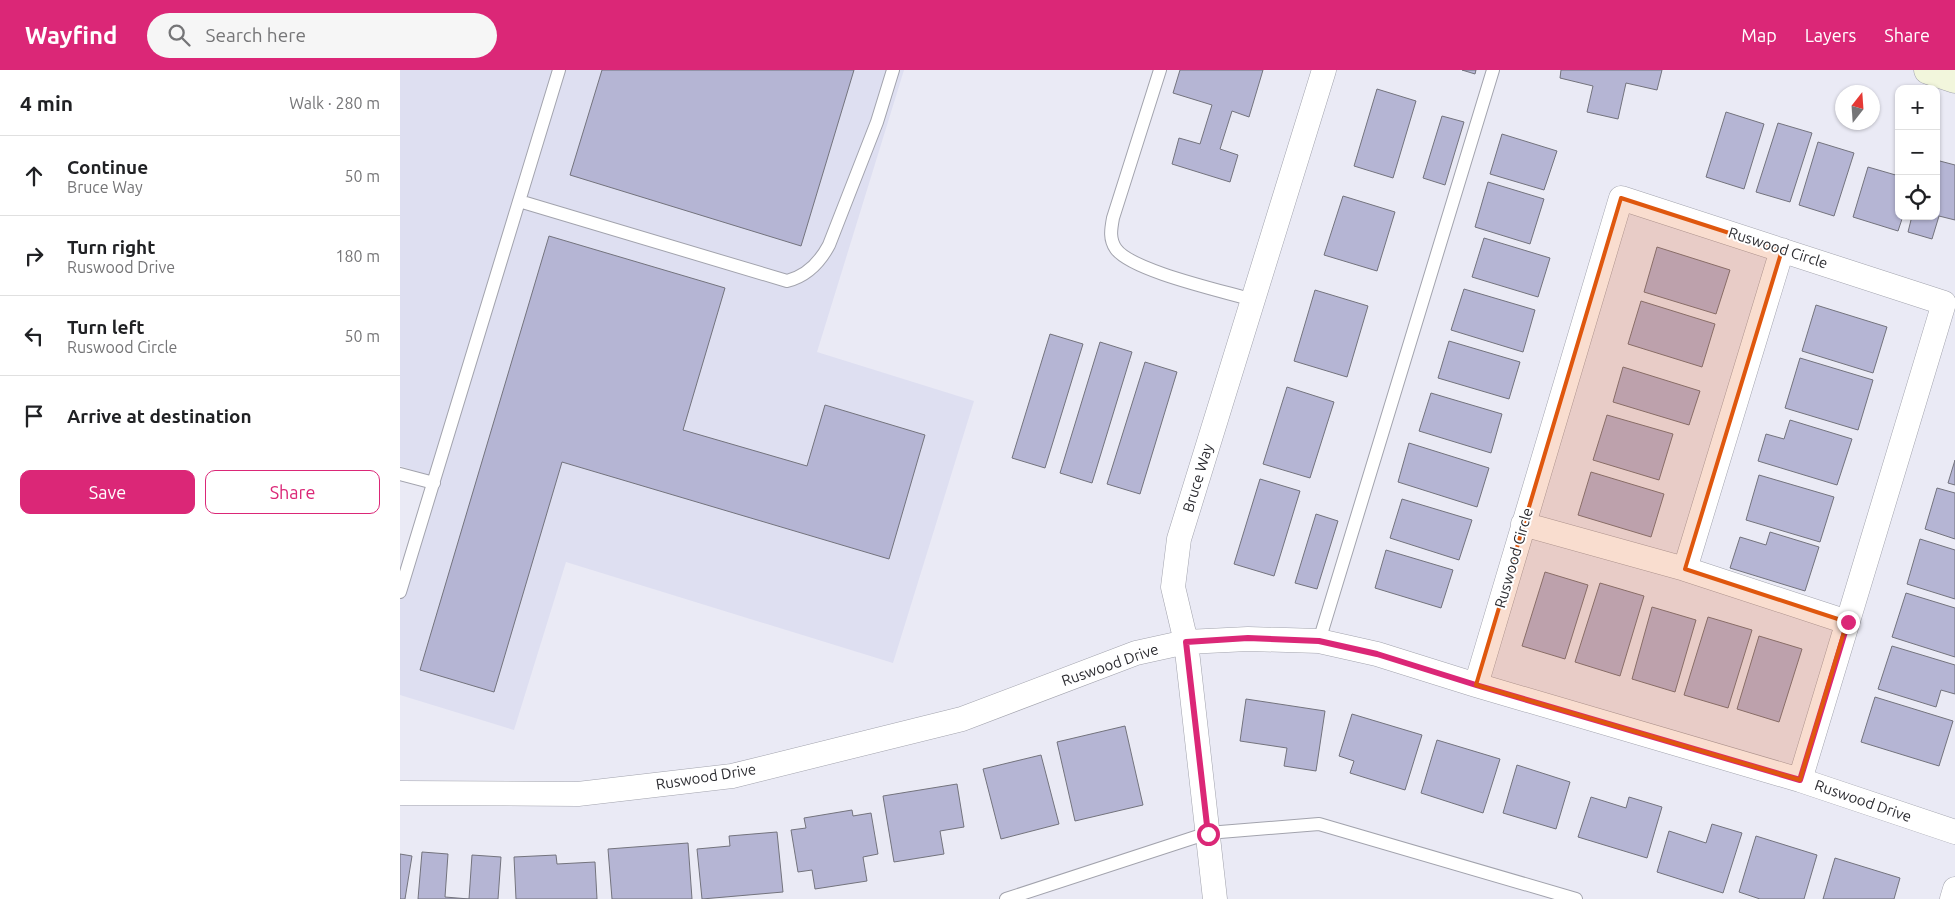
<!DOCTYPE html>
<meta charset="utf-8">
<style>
:root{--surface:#fff;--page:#f6f6f6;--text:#202124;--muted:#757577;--line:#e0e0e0;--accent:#db2777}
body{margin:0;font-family:Ubuntu,sans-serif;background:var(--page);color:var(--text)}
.controls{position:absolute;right:15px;top:15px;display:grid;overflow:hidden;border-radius:10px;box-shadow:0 1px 4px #0004}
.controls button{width:45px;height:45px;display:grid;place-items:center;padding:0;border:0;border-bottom:1px solid var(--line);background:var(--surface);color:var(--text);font:25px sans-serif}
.compass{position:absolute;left:1435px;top:15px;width:45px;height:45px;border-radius:50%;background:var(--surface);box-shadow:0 1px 4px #0004;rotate:17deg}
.stop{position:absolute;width:15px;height:15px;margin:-11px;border:4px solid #db2777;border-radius:50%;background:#fff}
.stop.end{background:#db2777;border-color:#fff;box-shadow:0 1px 5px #0008}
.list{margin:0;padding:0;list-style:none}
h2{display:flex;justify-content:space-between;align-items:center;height:65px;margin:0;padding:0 20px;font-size:21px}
h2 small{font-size:16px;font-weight:400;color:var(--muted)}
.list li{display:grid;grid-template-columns:32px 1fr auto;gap:15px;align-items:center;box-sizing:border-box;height:80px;padding:0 20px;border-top:1px solid var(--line)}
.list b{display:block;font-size:19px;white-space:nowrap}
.list p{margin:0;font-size:16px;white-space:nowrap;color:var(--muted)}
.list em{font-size:16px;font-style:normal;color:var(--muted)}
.actions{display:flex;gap:10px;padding:15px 20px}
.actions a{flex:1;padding:11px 0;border:1px solid var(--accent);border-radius:10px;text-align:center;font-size:18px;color:var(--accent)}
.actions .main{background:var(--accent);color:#fff}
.icon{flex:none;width:28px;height:28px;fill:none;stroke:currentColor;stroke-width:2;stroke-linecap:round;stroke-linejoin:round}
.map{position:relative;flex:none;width:1555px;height:829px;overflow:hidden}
header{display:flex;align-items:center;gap:30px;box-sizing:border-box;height:70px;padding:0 25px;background:var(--accent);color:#fff}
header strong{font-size:24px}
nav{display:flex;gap:28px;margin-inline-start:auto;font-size:18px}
.search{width:350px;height:45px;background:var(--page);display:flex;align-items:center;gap:12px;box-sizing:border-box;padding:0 18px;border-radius:28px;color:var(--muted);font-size:19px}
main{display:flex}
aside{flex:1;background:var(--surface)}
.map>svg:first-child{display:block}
.built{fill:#dedff1}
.building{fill:#b5b5d4;stroke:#73737d}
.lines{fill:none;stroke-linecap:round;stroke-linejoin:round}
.lane-casing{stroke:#a2a3ad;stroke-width:14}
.street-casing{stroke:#a2a3ad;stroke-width:25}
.secondary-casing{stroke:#a2a3ad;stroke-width:29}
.lane{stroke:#fff;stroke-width:12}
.street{stroke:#fff;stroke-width:24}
.secondary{stroke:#f2f6dc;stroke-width:28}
.route{stroke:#db2777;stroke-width:6}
.marked{fill:#df570e;fill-opacity:0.2;stroke:#df570e;stroke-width:4;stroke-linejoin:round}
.labels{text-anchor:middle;stroke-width:4;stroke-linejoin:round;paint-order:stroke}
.street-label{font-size:15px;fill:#2c2c31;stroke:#fff}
</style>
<header>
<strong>Wayfind</strong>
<div class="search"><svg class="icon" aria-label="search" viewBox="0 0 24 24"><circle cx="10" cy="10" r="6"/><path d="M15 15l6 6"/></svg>Search here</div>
<nav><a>Map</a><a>Layers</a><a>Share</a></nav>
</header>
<main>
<aside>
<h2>4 min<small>Walk · 280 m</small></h2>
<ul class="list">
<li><svg class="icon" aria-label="ahead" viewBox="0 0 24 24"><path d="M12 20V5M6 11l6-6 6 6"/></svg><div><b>Continue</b><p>Bruce Way</p></div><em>50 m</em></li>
<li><svg class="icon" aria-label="right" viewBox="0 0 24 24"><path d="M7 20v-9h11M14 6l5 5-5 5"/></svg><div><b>Turn right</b><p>Ruswood Drive</p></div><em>180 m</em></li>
<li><svg class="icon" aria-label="left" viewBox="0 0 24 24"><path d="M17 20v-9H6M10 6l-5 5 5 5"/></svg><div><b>Turn left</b><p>Ruswood Circle</p></div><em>50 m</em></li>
<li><svg class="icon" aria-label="arrive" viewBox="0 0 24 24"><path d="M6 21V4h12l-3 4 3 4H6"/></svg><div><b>Arrive at destination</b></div></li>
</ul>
<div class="actions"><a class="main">Save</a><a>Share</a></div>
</aside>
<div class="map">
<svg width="1555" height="829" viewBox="0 0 1555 829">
<rect width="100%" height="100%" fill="#eaeaf5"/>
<path class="built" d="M 0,0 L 504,0 L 417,282 L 574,331 L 493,593 L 166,492 L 114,660 L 0,625 L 0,515 L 33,407 L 0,396 Z"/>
<path class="building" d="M 202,0 L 454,0 L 401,176 L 170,105 Z
M 780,0 L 863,0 L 849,47 L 832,41 L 820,79 L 838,85 L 830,112 L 772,94 L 779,68 L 800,74 L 812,35 L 773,23 Z
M 1062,0 L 1076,0 L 1075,4 Z
M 1161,0 L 1262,0 L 1257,20 L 1226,13 L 1218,49 L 1187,42 L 1193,16 L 1160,8 Z
M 977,19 L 1016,31 L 993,108 L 954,96 Z
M 1326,42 L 1364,54 L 1344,119 L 1306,107 Z
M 1042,46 L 1064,52 L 1045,115 L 1023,108 Z
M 1378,53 L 1412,63 L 1390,132 L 1356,122 Z
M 1102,64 L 1157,81 L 1144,120 L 1090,104 Z
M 1418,72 L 1454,83 L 1434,146 L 1399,135 Z
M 1536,90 L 1555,95 L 1555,150 L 1539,146 L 1532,169 L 1508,162 L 1512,146 L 1536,146 Z
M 1468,97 L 1499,106 L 1499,146 L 1503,146 L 1498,161 L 1453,147 Z
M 1088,112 L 1144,129 L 1130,174 L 1075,157 Z
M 943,126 L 995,142 L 977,201 L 924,185 Z
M 149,166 L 325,218 L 283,360 L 407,396 L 425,335 L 525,365 L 489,489 L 162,392 L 94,622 L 20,600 Z
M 1084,168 L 1150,188 L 1138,227 L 1072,207 Z
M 1257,177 L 1330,200 L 1316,244 L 1244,222 Z
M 1064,219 L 1135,240 L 1123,282 L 1051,260 Z
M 915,220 L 968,236 L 947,307 L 894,291 Z
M 1241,231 L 1315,254 L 1302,297 L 1228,274 Z
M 1416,235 L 1487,257 L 1473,303 L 1402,281 Z
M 650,264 L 683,274 L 645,398 L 612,388 Z
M 1049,271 L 1120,292 L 1109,329 L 1038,308 Z
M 700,272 L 732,282 L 692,413 L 660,403 Z
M 1400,288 L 1473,310 L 1458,360 L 1385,338 Z
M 745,292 L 777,302 L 740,424 L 707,414 Z
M 1223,297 L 1300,321 L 1289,355 L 1213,332 Z
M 887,317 L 934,332 L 910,408 L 863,394 Z
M 1031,323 L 1102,344 L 1091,383 L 1019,361 Z
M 1207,345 L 1273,364 L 1259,410 L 1193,390 Z
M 1390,350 L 1452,369 L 1437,415 L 1358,391 L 1366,364 L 1384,369 Z
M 1009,373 L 1089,398 L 1077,437 L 998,412 Z
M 1555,390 L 1555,415 L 1548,413 Z
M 1191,402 L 1264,424 L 1251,467 L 1178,445 Z
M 1359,405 L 1434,427 L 1420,472 L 1346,450 Z
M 860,409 L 900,421 L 874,506 L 834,494 Z
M 1537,418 L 1555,423 L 1555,469 L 1525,459 Z
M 1002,429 L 1072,450 L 1059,490 L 990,468 Z
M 916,444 L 938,451 L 917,519 L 895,513 Z
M 1370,462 L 1419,477 L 1405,521 L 1330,498 L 1340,467 L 1366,475 Z
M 1520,469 L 1555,480 L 1555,529 L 1507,514 Z
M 986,480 L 1053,500 L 1041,538 L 975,518 Z
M 1145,502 L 1188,515 L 1165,589 L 1122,576 Z
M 1200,513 L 1244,526 L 1220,606 L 1175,592 Z
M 1506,523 L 1555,538 L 1555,587 L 1492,567 Z
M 1252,537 L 1296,550 L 1275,622 L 1232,609 Z
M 1308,547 L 1352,560 L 1328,638 L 1284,625 Z
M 1359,566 L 1402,579 L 1379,652 L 1337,639 Z
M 1492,576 L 1555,595 L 1555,624 L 1541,620 L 1536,637 L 1478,619 Z
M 1475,627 L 1553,651 L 1539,696 L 1461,672 Z
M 846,629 L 925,641 L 916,701 L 884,696 L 887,678 L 840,671 Z
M 952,644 L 1022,665 L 1005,720 L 950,703 L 954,691 L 939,686 Z
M 725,656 L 743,735 L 675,751 L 657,672 Z
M 1037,670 L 1100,689 L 1083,743 L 1021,723 Z
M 641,685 L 659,754 L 601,769 L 583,699 Z
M 1117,695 L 1170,712 L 1156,759 L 1103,743 Z
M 557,714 L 564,757 L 540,761 L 544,784 L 494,792 L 483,726 Z
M 1191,727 L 1226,738 L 1229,727 L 1262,737 L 1247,788 L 1178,767 Z
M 452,740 L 453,746 L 471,743 L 478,784 L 463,787 L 467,811 L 415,819 L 412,800 L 398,802 L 391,760 L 406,758 L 404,748 Z
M 1312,754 L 1342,763 L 1323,823 L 1257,802 L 1269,761 L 1306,773 Z
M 377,762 L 383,822 L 302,829 L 297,779 L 330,776 L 329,766 Z
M 1356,766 L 1417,785 L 1404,829 L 1360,829 L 1339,822 Z
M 288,773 L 292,829 L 212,829 L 208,779 Z
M 22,782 L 48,784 L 45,827 L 69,829 L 72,785 L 101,787 L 98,829 L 18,829 Z
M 0,784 L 12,786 L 5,829 L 0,829 Z
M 156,785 L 157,794 L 195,792 L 197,829 L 116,829 L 114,787 Z
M 1435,788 L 1500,808 L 1494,829 L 1423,829 Z"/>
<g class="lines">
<defs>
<path id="lane" d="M 760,0 L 713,148 C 711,159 709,169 716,179 C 732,201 823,221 853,230
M 119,131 L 387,211 C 407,206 420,192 429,175 L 477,52 L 493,0
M 0,404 L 34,413
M 0,522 L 159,0
M 919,571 L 1093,0
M 606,829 L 808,763 L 919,754 L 1176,829"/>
<path id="street" d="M 1123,454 L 1285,499 L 1382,180
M 1285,499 L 1447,552
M 1076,615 L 1221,128 L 1544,233 L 1400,710
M 0,723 L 178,724 L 332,706 L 562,649 L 736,583 L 786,572 L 848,569 L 919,571 L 977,584 L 1076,615 L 1400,710 L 1555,762
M 815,829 L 786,572 L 773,517 L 779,469 L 924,0
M 1552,829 L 1555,819"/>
<path id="secondary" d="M 1528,0 L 1555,9"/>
</defs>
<use href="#lane" class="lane-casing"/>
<use href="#street" class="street-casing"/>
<use href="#secondary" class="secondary-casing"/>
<use href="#lane" class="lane"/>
<use href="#street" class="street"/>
<use href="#secondary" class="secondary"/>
</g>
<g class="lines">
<path class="route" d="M 808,764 L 786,572 L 848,568 L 919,571 L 977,584 L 1076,615 L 1400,710 L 1448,552"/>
</g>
<path class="marked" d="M 1221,128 L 1382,180 L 1285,499 L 1447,552 L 1400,710 L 1076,615 Z"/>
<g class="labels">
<g class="street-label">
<text transform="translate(1378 178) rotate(18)" y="5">Ruswood Circle</text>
<text transform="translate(798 408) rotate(-73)" y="5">Bruce Way</text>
<text transform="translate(1114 488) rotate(-74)" y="5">Ruswood Circle</text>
<text transform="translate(710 595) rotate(-19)" y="5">Ruswood Drive</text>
<text transform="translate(306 707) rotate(-9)" y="5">Ruswood Drive</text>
<text transform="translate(1463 731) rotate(19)" y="5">Ruswood Drive</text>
</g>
</g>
</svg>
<div class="controls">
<button>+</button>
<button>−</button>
<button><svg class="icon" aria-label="locate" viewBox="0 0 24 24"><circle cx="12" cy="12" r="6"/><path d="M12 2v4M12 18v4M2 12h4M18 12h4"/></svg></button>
</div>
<svg class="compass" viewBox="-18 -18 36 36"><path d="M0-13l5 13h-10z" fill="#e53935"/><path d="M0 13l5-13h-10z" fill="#757577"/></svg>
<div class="stop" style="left:808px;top:764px"></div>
<div class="stop end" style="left:1448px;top:552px"></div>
</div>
</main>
